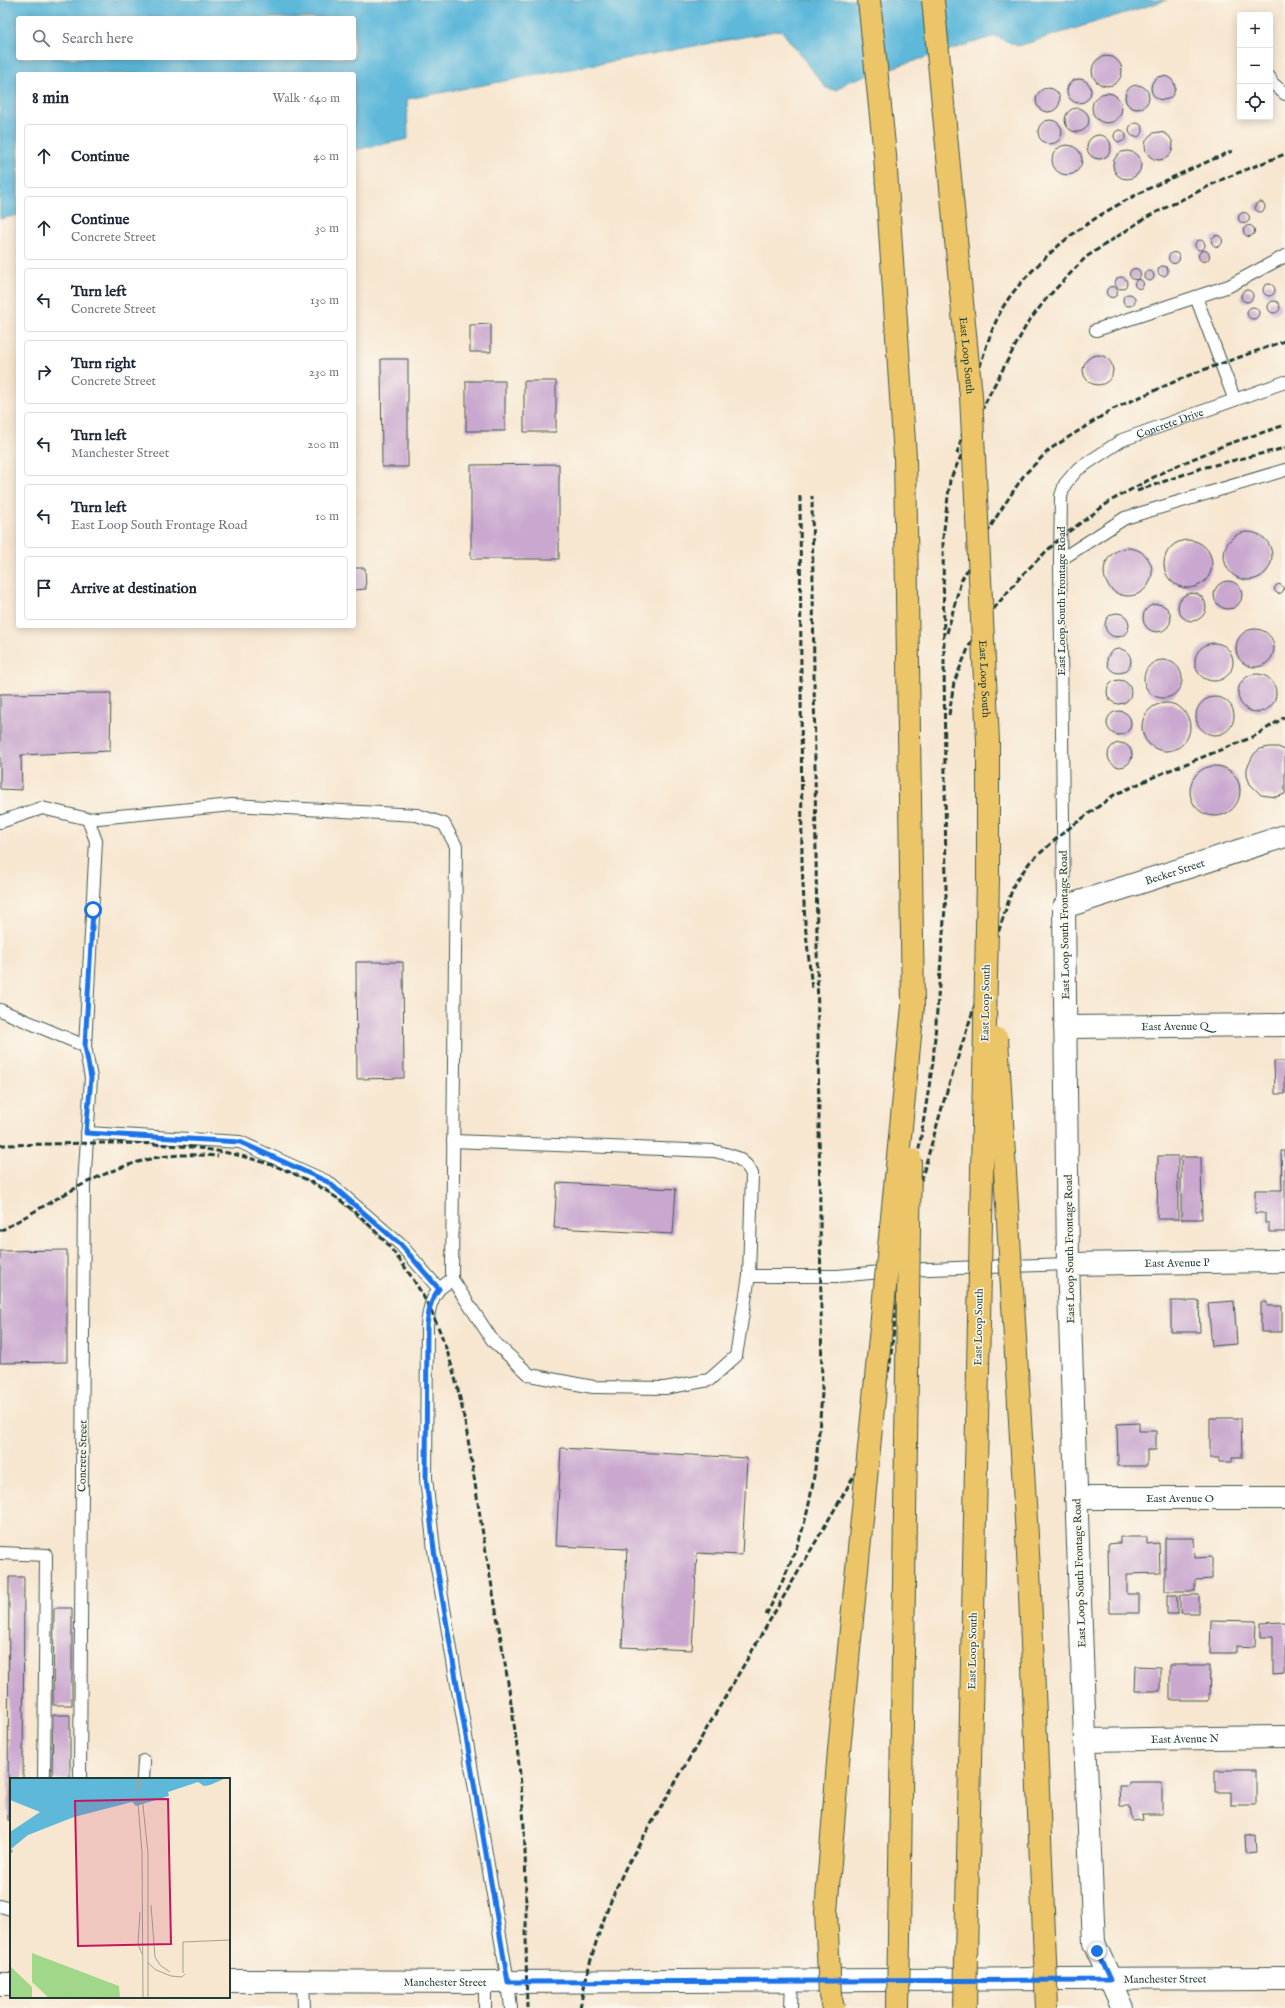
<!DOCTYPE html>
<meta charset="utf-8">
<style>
:root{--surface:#fff;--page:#f2f2f3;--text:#1f2937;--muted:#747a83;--line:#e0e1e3}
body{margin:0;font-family:"IM FELL English",serif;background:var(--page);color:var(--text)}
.controls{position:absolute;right:12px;top:12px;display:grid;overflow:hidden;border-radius:4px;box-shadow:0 2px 10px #0003}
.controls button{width:36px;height:36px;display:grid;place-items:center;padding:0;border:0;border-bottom:1px solid var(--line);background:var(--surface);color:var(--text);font:20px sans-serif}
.stop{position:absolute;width:12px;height:12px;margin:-9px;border:3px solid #1a73e8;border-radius:50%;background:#fff}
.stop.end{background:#1a73e8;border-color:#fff;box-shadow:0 1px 4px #0008}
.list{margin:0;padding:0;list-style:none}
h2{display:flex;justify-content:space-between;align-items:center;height:52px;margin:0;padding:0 16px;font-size:17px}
h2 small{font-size:13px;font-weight:400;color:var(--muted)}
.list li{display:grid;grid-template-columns:26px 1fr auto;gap:12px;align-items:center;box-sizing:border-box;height:64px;margin:0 8px 8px;padding:0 8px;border:1px solid var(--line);border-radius:4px}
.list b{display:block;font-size:15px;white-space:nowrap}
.list p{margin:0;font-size:13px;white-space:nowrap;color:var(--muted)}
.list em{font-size:13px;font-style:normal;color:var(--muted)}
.icon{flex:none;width:22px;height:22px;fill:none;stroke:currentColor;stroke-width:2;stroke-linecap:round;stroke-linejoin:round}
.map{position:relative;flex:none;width:1285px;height:2008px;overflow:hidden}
.search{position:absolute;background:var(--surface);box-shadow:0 2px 10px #0003;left:16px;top:16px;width:340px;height:44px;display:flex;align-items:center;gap:10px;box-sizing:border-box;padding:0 14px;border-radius:4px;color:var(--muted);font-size:15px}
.panel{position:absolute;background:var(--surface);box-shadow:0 2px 10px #0003;left:16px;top:72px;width:340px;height:556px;border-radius:4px}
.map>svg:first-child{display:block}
.water{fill:#5db8da;stroke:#3e7a87;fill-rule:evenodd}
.building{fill:#c9a7cf}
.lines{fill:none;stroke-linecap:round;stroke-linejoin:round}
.service-casing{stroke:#3f564b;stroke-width:14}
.minor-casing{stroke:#3f564b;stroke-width:24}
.tertiary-casing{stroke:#3f564b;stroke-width:24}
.motorway-casing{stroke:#3f564b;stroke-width:24}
.service{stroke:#fff;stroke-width:12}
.minor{stroke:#fff;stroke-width:22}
.tertiary{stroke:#fff;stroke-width:22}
.motorway{stroke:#edc569;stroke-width:22}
.rail{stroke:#1f3d34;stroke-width:3;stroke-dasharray:6 3;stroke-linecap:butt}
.motorway-bridge-casing{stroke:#3f564b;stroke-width:24;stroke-linecap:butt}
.motorway-bridge{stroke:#edc569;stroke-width:22}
.route{stroke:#1a73e8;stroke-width:5}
.labels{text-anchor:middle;stroke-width:3;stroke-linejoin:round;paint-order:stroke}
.street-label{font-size:11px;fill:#1f3d34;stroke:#fbf7ec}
.inset-road{fill:none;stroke:#a1a292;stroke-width:1}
.view{fill:#c2185b;fill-opacity:0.15;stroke:#c2185b;stroke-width:2}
.inset-edge{fill:none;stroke:#1f3d34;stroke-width:2}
</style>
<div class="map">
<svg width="1285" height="2008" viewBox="0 0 1285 2008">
<rect width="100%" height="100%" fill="#fbf7ec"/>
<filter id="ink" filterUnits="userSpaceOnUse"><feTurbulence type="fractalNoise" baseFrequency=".025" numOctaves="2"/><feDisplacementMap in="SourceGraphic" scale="8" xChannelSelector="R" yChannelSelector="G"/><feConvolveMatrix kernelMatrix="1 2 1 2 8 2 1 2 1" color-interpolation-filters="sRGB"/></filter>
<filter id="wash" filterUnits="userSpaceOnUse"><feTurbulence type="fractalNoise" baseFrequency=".012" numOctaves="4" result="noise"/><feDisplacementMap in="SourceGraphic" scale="16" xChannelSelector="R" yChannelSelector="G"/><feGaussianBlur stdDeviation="0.9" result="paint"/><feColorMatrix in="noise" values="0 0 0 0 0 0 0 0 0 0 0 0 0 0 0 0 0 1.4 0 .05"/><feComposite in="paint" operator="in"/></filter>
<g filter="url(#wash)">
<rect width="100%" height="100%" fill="#f7e6d0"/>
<path class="water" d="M 0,0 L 1167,0 L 1018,46 L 995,36 L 849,81 L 836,90 L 826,88 L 781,30 L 407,99 L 408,139 L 354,150 L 354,74 L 18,74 L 18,215 L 0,219 ZM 18,18 L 354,18 L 354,58 L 18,58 Z"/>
<g id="blocks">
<path class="building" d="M1092 71a15 15 0 1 1 30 0a15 15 0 1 1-30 0Z
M1151 88a12 12 0 1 1 24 0a12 12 0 1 1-24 0Z
M1067 91a12 12 0 1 1 24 0a12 12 0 1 1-24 0Z
M1125 97a12 12 0 1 1 24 0a12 12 0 1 1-24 0Z
M1036 100a12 12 0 1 1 24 0a12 12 0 1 1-24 0Z
M1092 108a15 15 0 1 1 30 0a15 15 0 1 1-30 0Z
M1065 120a12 12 0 1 1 24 0a12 12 0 1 1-24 0Z
M1038 132a12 12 0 1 1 24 0a12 12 0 1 1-24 0Z
M1129 130a7 7 0 1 1 14 0a7 7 0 1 1-14 0Z
M1114 136a6 6 0 1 1 12 0a6 6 0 1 1-12 0Z
M1145 146a14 14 0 1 1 28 0a14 14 0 1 1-28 0Z
M1087 147a12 12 0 1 1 24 0a12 12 0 1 1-24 0Z
M1052 160a15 15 0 1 1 30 0a15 15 0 1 1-30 0Z
M1113 165a14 14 0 1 1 28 0a14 14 0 1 1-28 0Z
M1255 207a5 5 0 1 1 10 0a5 5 0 1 1-10 0Z
M1238.5 218a5.5 5.5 0 1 1 11 0a5.5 5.5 0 1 1-11 0Z
M1243.5 231a5.5 5.5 0 1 1 11 0a5.5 5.5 0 1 1-11 0Z
M1211.5 241a5.5 5.5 0 1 1 11 0a5.5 5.5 0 1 1-11 0Z
M1195 245a5 5 0 1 1 10 0a5 5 0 1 1-10 0Z
M1198.5 256a5.5 5.5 0 1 1 11 0a5.5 5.5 0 1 1-11 0Z
M1168.5 258a5.5 5.5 0 1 1 11 0a5.5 5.5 0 1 1-11 0Z
M1158 271a5 5 0 1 1 10 0a5 5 0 1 1-10 0Z
M1129.5 274a5.5 5.5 0 1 1 11 0a5.5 5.5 0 1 1-11 0Z
M1144 276a5 5 0 1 1 10 0a5 5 0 1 1-10 0Z
M1115 283a6 6 0 1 1 12 0a6 6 0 1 1-12 0Z
M1134.5 284a4.5 4.5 0 1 1 9 0a4.5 4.5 0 1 1-9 0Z
M1263 290a6 6 0 1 1 12 0a6 6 0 1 1-12 0Z
M1106.5 292a5.5 5.5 0 1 1 11 0a5.5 5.5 0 1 1-11 0Z
M1241 296a6 6 0 1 1 12 0a6 6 0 1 1-12 0Z
M1123 300a6 6 0 1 1 12 0a6 6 0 1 1-12 0Z
M1268 307a6 6 0 1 1 12 0a6 6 0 1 1-12 0Z
M1247 313a6 6 0 1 1 12 0a6 6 0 1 1-12 0Z
M 491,324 L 491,352 L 470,352 L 470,325 Z
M1083 370a15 15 0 1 1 30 0a15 15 0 1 1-30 0Z
M 381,359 L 408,359 L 408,467 L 382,467 Z
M 466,381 L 505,381 L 505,431 L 466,431 Z
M 524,381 L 556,381 L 556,432 L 524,432 Z
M 559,464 L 559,559 L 471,559 L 471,465 Z
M1224 556a24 24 0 1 1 48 0a24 24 0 1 1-48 0Z
M1164 564a24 24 0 1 1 48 0a24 24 0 1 1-48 0Z
M1104 572a24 24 0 1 1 48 0a24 24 0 1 1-48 0Z
M 354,568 L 365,568 L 366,589 L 354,590 Z
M1214 595a14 14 0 1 1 28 0a14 14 0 1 1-28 0Z
M1274.5 589a4.5 4.5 0 1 1 9 0a4.5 4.5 0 1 1-9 0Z
M1178 607a14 14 0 1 1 28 0a14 14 0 1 1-28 0Z
M1143 618a14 14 0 1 1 28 0a14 14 0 1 1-28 0Z
M1105 625a12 12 0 1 1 24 0a12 12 0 1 1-24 0Z
M1236 648a19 19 0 1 1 38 0a19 19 0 1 1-38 0Z
M1195 662a19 19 0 1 1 38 0a19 19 0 1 1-38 0Z
M1107 661a12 12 0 1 1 24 0a12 12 0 1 1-24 0Z
M1144 679a19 19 0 1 1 38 0a19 19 0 1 1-38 0Z
M1238 693a19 19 0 1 1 38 0a19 19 0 1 1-38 0Z
M1107 692a12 12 0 1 1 24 0a12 12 0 1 1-24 0Z
M 111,693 L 110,751 L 21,755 L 22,790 L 0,789 L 0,694 Z
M1196 716a19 19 0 1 1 38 0a19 19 0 1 1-38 0Z
M1142 727a24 24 0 1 1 48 0a24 24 0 1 1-48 0Z
M1107 723a12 12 0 1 1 24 0a12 12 0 1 1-24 0Z
M1108 755a12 12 0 1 1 24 0a12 12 0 1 1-24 0Z
M 1269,747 L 1278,747 L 1285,750 L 1285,794 L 1276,797 L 1261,795 L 1250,784 L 1247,776 L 1247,768 L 1254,754 L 1260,749 Z
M1190 791a25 25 0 1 1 50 0a25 25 0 1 1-50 0Z
M 356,962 L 403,962 L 404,1078 L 357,1079 Z
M 1274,1061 L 1285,1061 L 1285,1094 L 1275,1094 Z
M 1281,1151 L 1285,1151 L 1285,1232 L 1269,1232 L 1269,1223 L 1265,1223 L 1265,1213 L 1255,1213 L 1255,1190 L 1282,1190 Z
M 1158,1156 L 1178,1156 L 1178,1219 L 1157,1219 Z
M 1181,1157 L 1201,1157 L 1202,1219 L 1181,1219 Z
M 557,1183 L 676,1189 L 673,1234 L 554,1228 Z
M 67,1250 L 67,1362 L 0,1363 L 0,1251 Z
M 1171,1301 L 1199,1301 L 1200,1332 L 1171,1332 Z
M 1234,1301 L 1237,1344 L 1212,1346 L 1208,1303 Z
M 1261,1302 L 1267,1302 L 1267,1306 L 1282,1306 L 1282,1332 L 1261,1332 Z
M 1210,1418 L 1241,1418 L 1242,1458 L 1232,1458 L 1232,1462 L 1219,1462 L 1219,1458 L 1210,1458 Z
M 1139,1423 L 1139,1431 L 1156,1431 L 1156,1450 L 1147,1450 L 1147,1466 L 1118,1466 L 1117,1424 Z
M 561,1448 L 747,1458 L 742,1555 L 697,1553 L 692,1650 L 622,1647 L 627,1549 L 556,1546 Z
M 1120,1537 L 1147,1537 L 1147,1544 L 1159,1543 L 1160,1573 L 1127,1574 L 1127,1594 L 1139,1594 L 1139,1613 L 1109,1613 L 1108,1544 L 1120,1543 Z
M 1165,1538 L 1194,1538 L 1195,1558 L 1212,1557 L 1212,1579 L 1195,1580 L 1195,1591 L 1165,1591 Z
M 9,1577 L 24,1577 L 23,1779 L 11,1779 L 11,1821 L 8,1820 Z
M 1167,1595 L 1177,1595 L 1177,1614 L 1167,1614 Z
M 1180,1595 L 1199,1595 L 1199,1613 L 1180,1613 Z
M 54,1608 L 72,1608 L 72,1705 L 53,1705 Z
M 1211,1620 L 1256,1621 L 1255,1647 L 1236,1646 L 1236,1653 L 1210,1653 Z
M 1285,1622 L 1285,1674 L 1273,1675 L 1273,1637 L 1261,1637 L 1261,1623 Z
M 1170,1665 L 1210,1665 L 1209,1700 L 1170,1700 Z
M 1136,1666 L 1160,1667 L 1160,1691 L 1135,1691 Z
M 53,1715 L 70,1715 L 70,1779 L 52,1779 Z
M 1215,1770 L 1256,1770 L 1256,1806 L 1231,1806 L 1231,1792 L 1215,1792 Z
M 1129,1782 L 1162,1782 L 1162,1814 L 1142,1814 L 1143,1820 L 1132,1821 L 1130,1806 L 1120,1806 L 1119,1786 L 1129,1786 Z
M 1254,1834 L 1255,1852 L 1245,1853 L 1244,1835 Z"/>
</g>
</g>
<g filter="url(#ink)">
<use href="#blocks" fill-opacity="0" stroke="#3f564b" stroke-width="1"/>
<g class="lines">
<defs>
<g id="service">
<path d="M 1270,78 L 1271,82 L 1285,94"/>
<path d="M 1196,297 L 1234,398"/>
<path d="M 1096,330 L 1229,286 L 1285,256"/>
<path d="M 1060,560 L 1125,518 L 1285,470"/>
<path d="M 88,819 L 232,805 L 417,815 L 444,824 L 456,846 L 452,1279"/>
<path d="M 0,822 L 42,808 L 88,819 L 96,841 L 85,1046"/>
<path id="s1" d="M 1064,907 L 1060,560 L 1061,496 L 1065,484 L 1077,470 L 1122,440 L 1285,382"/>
<path d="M 0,1010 L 85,1046 L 91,1078 L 84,1185 L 80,1779"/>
<path d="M 87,1133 L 240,1142 L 328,1182 L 401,1245 L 439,1289 C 430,1300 429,1311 427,1325 L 426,1478 L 434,1550 L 508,1982 L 511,2008"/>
<path d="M 749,1276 L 838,1276 L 902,1270 L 1068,1264"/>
<path d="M 439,1289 L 452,1279 L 493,1341 L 530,1375 L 593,1387 L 665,1388 L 709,1380 L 736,1356 L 749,1276 L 752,1174 C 744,1157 731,1155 714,1151 L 453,1141"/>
<path d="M 0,1553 L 46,1555 L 44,1779"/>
<path d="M 143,1779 L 144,1761"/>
<path d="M 0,1906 L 11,1909"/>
<path d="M 303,1980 L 304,2008"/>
<path d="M 485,2008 L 485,1982"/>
<path d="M 791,2008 L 792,1980"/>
</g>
<g id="minor">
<path id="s2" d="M 1065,1027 L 1285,1025"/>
<path id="s3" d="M 1068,1264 L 1285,1261"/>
<path id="s4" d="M 1076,1498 L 1285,1498"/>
<path id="s5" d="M 1085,1740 L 1285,1737"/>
<path id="s6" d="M 1123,2008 L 1094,1943 L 1085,1740 L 1068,1264 L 1064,907 L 1285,836"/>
</g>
<g id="tertiary">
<path id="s7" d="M 229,1981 L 485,1982 L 1285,1978"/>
<path d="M 0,1984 L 11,1984"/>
</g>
<path id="motorway" d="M 869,0 L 885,155 L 905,457 L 913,1006"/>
</defs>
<use href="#service" class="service-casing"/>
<use href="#minor" class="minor-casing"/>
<use href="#tertiary" class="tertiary-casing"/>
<use href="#motorway" class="motorway-casing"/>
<use href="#service" class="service"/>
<use href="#minor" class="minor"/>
<use href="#tertiary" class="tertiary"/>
<use href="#motorway" class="motorway"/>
<path class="rail" d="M 957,454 C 970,409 981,347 1003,307 C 1012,292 1024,279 1036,267 C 1090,210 1162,182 1232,151
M 1137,491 L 1202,468 L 1285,448
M 800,496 L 802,864 L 805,923 L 812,989
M 947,633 L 961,581 L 995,519 L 1024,475 L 1050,449 L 1113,409 L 1192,374 L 1285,341
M 949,715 L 954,682 L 976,630 L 1022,575 L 1060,538 L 1112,500 L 1165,471 L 1225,445 L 1285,425
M 0,1145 C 103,1144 214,1132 309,1181 C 360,1207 402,1255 428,1305 C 462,1372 469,1449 481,1522 C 495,1609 513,1697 521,1785 C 528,1859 525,1933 527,2008
M 916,1198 L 945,1097 L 1014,884 L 1030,862 L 1064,832 L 1114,795 L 1165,772 L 1253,737 L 1285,717
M 0,1231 C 46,1206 92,1174 142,1161 C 166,1154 193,1154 218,1156
M 766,1615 C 778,1593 788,1569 797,1546 C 815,1497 818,1444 822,1393 L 812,496
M 580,2008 C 589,1958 604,1913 626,1867 L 857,1471 L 879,1414 L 890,1363 L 905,1235 L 933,1062 L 946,895 L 943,538 L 950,480 L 989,395 L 1027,324 L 1046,299 L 1086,257 L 1147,217 L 1223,179 L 1285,154"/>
<defs>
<g id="motorway-bridge">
<path id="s8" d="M 933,0 L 971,396 L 988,741 L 988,878 L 965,2008"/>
<path d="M 997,1039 L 1029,1570 L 1047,2008"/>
<path d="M 833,2008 L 830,1995 L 826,1912 L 839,1750 L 913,1006"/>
<path d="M 898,2008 L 910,1159"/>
</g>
</defs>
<use href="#motorway-bridge" class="motorway-bridge-casing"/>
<use href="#motorway-bridge" class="motorway-bridge"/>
</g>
</g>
<g class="lines" filter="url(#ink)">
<path class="route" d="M 93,910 L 85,1046 L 91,1078 L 86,1133 L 240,1142 L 328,1182 L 401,1245 L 439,1289 C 430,1300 429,1311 427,1325 L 426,1478 L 434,1550 L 508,1982 L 1110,1980 L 1097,1951"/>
</g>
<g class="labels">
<g class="street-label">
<text dy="4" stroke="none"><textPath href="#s8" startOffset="357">East Loop South</textPath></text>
<text dy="4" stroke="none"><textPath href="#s1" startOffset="547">Concrete Drive</textPath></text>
<text transform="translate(1061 601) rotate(-90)" y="4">East Loop South Frontage Road</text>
<text dy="4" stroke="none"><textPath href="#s8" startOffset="681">East Loop South</textPath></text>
<text dy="4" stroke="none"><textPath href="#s6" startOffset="1224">Becker Street</textPath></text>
<text transform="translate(1064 925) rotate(-91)" y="4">East Loop South Frontage Road</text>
<text transform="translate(985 1003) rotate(-89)" y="4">East Loop South</text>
<text dy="4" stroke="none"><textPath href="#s2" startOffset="110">East Avenue Q</textPath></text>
<text transform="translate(1069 1249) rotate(-91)" y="4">East Loop South Frontage Road</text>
<text dy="4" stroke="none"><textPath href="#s3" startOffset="109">East Avenue P</textPath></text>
<text transform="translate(978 1327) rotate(-89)" y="4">East Loop South</text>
<text transform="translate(82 1456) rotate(-89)" y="4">Concrete Street</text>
<text dy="4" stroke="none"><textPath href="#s4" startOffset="104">East Avenue O</textPath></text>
<text transform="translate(1079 1573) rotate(-92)" y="4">East Loop South Frontage Road</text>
<text transform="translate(972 1651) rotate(-89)" y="4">East Loop South</text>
<text dy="4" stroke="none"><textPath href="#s5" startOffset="100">East Avenue N</textPath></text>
<text dy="4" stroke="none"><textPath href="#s7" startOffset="936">Manchester Street</textPath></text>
<text dy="4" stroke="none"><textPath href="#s7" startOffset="216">Manchester Street</textPath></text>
</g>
</g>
<g transform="translate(10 1778)">
<rect width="220" height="220" fill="#f7e6d0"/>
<path d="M 22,175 L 109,208 L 110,220 L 39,220 L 22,204 ZM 0,188 L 22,209 L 22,220 L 0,220 Z" fill="#a0d789"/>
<path d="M 0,0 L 216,0 L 200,7 L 194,8 L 188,4 L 158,14 L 159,18 L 126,28 L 122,24 L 64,39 L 18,57 L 1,71 L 3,73 L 0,77 L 0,54 L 30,34 L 0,22 Z" fill="#5db8da"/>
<path class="inset-road" d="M 126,0 L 132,75 L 133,220M 130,0 L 138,75 L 138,220M 141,127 L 145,179 L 150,187 L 160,194M 130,134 L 128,166 L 132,176M 137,184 L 146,192 L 161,198 L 172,199 L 175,196M 173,195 L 173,164 L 220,162"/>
<path class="view" d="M 158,21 L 161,166 L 68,168 L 65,23 Z"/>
<rect width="220" height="220" class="inset-edge"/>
</g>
</svg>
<div class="controls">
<button>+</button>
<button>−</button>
<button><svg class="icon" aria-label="locate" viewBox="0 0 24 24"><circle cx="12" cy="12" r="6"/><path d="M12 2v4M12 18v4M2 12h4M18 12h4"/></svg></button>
</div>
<div class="stop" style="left:93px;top:910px"></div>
<div class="stop end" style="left:1097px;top:1951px"></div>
<div class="search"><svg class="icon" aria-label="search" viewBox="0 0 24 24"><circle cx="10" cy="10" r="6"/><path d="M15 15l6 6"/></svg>Search here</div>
<section class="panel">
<h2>8 min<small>Walk · 640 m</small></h2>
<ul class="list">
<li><svg class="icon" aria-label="ahead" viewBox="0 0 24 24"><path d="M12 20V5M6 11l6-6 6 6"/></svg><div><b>Continue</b></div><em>40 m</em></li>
<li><svg class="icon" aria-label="ahead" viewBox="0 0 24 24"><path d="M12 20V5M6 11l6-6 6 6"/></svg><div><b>Continue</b><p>Concrete Street</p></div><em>30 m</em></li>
<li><svg class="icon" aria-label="left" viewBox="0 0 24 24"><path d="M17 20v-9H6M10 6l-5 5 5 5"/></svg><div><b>Turn left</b><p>Concrete Street</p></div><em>130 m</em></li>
<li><svg class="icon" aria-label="right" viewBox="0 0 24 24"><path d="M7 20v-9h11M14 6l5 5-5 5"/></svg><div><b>Turn right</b><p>Concrete Street</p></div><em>230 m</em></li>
<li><svg class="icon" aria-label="left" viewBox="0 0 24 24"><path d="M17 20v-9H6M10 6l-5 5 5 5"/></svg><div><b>Turn left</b><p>Manchester Street</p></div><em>200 m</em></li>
<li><svg class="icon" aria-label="left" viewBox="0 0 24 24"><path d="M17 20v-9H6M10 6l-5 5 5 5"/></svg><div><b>Turn left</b><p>East Loop South Frontage Road</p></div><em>10 m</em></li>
<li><svg class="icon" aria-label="arrive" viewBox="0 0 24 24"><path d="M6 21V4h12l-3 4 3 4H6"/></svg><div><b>Arrive at destination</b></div></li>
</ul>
</section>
</div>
